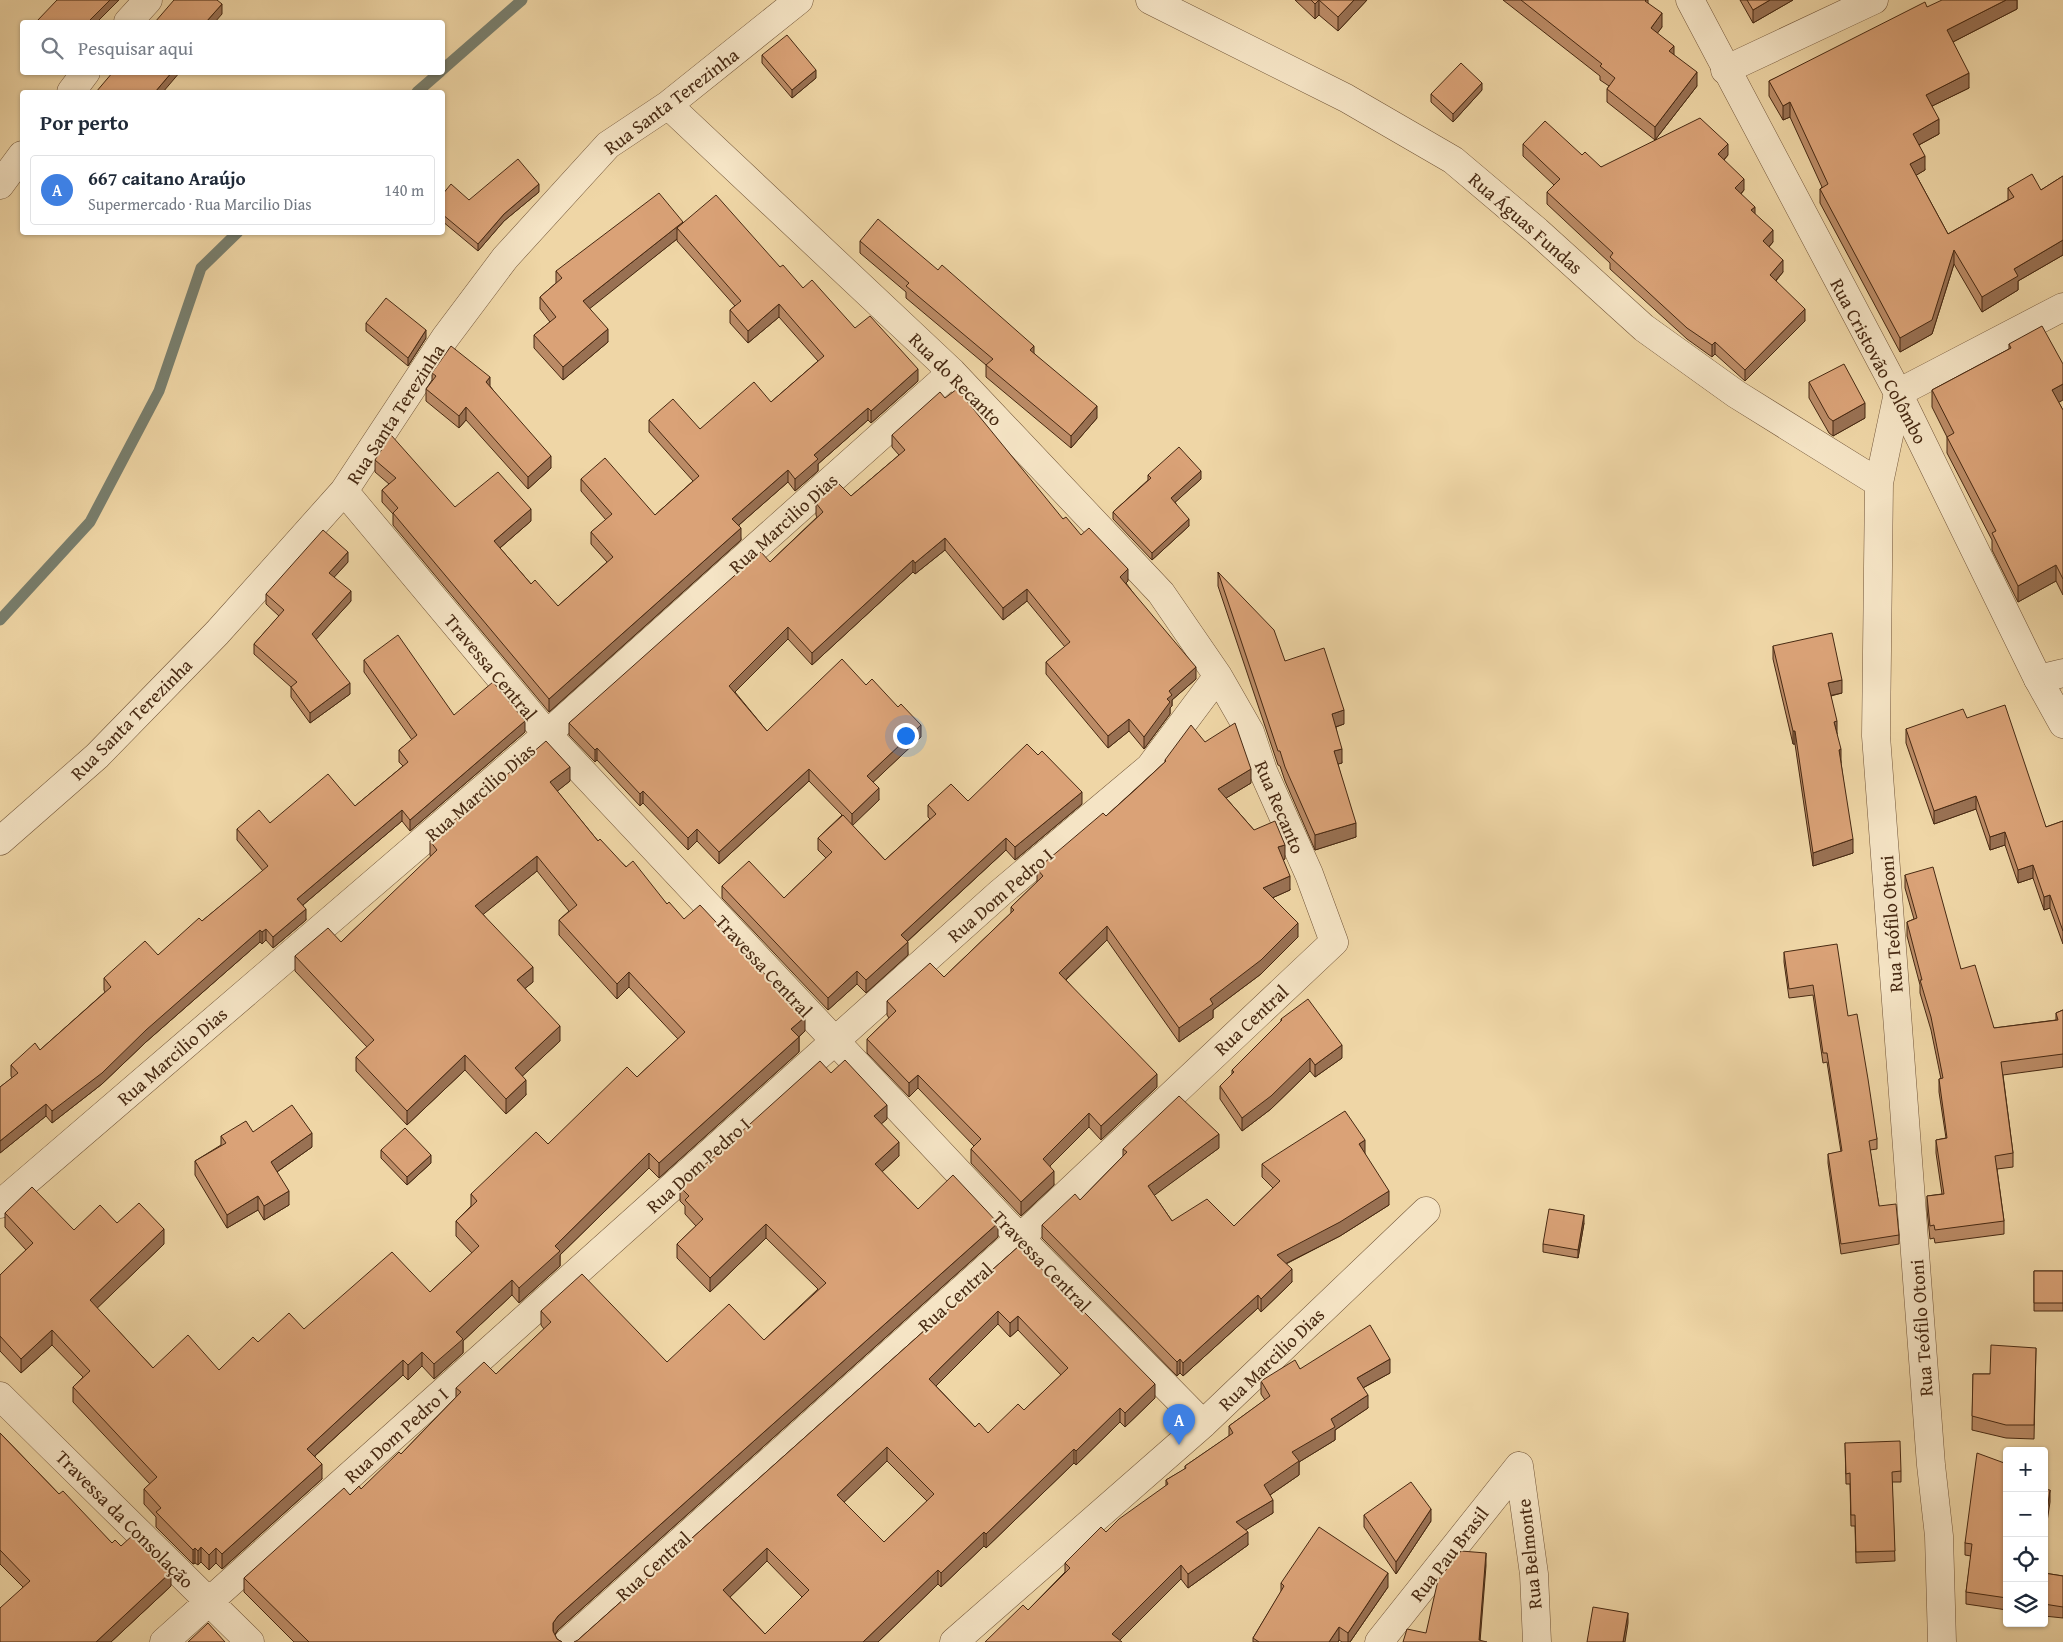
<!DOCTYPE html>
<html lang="pt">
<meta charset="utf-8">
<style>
:root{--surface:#fff;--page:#f2f2f3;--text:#1f2937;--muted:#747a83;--line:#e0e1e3;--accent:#8f2418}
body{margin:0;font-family:"Gentium Book Plus",serif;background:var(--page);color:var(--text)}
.controls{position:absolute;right:15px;bottom:15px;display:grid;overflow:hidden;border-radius:5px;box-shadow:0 1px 4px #0004}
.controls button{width:45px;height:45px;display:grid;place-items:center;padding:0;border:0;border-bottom:1px solid var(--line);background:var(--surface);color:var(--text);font:25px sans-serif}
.you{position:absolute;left:905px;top:735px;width:18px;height:18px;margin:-12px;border:4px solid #fff;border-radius:50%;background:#1a73e8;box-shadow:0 0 0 8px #1a73e833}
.badge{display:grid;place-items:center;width:32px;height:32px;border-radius:50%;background:var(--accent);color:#fff;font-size:16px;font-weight:700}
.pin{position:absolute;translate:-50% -41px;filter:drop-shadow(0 1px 2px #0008)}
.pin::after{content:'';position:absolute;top:26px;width:18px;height:15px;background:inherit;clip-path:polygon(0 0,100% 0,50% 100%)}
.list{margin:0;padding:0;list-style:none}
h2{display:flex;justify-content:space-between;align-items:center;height:65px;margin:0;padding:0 20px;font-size:21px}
h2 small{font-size:16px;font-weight:400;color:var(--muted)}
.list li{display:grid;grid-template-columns:32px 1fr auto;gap:15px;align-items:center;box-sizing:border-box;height:70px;margin:0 10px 10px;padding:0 10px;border:1px solid var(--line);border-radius:5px}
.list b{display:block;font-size:19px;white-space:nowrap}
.list p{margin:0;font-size:16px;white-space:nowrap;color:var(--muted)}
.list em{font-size:16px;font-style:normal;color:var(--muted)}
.icon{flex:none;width:28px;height:28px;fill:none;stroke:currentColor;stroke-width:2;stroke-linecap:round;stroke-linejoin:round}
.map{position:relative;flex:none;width:2063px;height:1642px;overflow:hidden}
.search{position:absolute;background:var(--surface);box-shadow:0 1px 4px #0004;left:20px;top:20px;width:425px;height:55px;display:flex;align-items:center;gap:12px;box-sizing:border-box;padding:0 18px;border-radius:5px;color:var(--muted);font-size:19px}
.panel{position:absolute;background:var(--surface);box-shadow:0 1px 4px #0004;left:20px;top:90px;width:425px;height:145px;border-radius:5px}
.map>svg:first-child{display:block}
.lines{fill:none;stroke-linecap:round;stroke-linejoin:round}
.stream{stroke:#797f6e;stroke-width:11}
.minor-casing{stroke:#715437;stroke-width:29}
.tertiary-casing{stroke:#715437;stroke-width:29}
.minor{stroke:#f5e4c5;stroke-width:28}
.tertiary{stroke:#f5e4c5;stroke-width:28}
.wall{fill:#bb8b66;stroke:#472912;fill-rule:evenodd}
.shaded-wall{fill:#997153;stroke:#472912}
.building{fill:#daa277;stroke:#472912;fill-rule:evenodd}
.labels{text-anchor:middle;stroke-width:4;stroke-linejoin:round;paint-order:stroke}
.street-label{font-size:19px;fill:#472912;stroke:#f5e4c5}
</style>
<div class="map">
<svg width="2063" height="1642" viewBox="0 0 2063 1642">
<rect width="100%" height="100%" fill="#efd6a6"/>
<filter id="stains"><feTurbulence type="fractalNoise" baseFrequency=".004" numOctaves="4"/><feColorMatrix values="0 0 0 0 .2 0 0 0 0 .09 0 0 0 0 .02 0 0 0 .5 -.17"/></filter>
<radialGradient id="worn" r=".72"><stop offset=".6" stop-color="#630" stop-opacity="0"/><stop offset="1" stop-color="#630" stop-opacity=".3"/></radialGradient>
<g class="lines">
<path class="stream" d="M 442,70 L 522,0
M 417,92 L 440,72
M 0,620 L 90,522 L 159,391 L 201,268 L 238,232"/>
<defs>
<path id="minor" d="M 1150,0 L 1346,98 L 1453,160 L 1537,231 L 1644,328 L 1736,394 L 1879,483
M 128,22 L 148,0
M 1725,70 L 1874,0
M 71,92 L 86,72
M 0,185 L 22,155
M 344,491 L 547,734 L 1020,1238 L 1203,1424
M 2038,679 L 2063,673
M 0,841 L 97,756 L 217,633 L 344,491 L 445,338 L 505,258 L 608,145 L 668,105 L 799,0
M 0,1204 L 547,734 L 952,372
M 0,1396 L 250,1642
M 1519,1466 L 1534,1574 L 1537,1642
M 164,1642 L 1000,893 L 1150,767 L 1218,676
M 568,1642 L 1020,1238 L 1334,942 L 1309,874 L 1263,771 L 1250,732 L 1218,676 L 1161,593 L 952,372 L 668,105
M 954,1642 L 1203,1424 L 1426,1211
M 1379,1642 L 1519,1466
M 1942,1642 L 1939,1536 L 1931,1465 L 1876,736 L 1879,483 L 1898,393 L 2063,307"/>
<path id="tertiary" d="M 1690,0 L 1898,393 L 2038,679 L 2063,724"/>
</defs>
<use href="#minor" class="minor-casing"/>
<use href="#tertiary" class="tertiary-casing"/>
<use href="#minor" class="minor"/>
<use href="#tertiary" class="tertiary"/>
</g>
<path class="wall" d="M 1295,0 L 1367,0 L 1338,31 L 1319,15 L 1315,19 Z
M 1503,0 L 1648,0 L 1648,3 L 1662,27 L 1657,33 L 1697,86 L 1655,140 L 1607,102 L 1607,89 L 1609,86 L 1600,80 L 1600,76 Z
M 1740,0 L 1793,0 L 1753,23 Z
M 2017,0 L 2017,9 L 1953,42 L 1969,88 L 1932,106 L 1939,134 L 1919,145 L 1925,170 L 1916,175 L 1948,234 L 2008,200 L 2008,188 L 2041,190 L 2063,176 L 2063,255 L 2018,281 L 2018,290 L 1982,312 L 1954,264 L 1932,334 L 1900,352 L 1820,203 L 1820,189 L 1822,187 L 1790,117 L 1783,120 L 1769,96 L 1769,81 L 1927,7 Z
M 762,55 L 816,78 L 792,98 L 762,63 Z
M 1482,90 L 1453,122 L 1431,102 L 1431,94 Z
M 1523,144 L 1582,155 L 1601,167 L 1728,155 L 1724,160 L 1744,190 L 1741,194 L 1773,242 L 1769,247 L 1783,272 L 1776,281 L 1805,321 L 1745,381 L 1715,354 L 1712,357 L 1687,339 L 1610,269 L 1610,263 L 1547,204 L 1547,192 L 1554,185 L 1523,156 Z
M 539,192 L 504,221 L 478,251 L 442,221 L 442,195 L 469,200 Z
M 683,224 L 780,267 L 803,288 L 855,328 L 918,381 L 871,423 L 868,420 L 818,464 L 818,471 L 795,491 L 788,482 L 739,525 L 741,540 L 549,712 L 393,525 L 393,514 L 382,502 L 382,490 L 389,484 L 375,472 L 375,460 L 455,507 L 531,521 L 500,548 L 531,584 L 558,606 L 607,562 L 591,544 L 591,532 L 606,520 L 581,491 L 581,479 L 655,515 L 693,481 L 649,432 L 649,420 L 700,429 L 771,402 L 818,361 L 779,317 L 748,343 L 730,323 L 730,310 L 735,306 L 677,241 L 677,239 L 589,308 L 608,342 L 563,380 L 534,348 L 534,335 L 550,322 L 540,309 L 540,297 L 556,283 L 556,271 Z
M 860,241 L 1034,353 L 1097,418 L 1071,448 L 986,377 L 986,365 L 906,298 L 906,292 L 860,253 Z
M 366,323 L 426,338 L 408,366 L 366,331 Z
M 2009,344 L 2059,403 L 2063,410 L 2063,595 L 2056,581 L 2018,602 L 1992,550 L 1992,540 L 1947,453 L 1947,437 L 1932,407 L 1932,390 L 2009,349 Z
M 432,373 L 490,386 L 551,468 L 528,489 L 466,420 L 459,428 L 426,401 L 426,389 L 432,380 Z
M 1809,382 L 1865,418 L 1833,436 L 1829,433 L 1809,398 Z
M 892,435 L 1063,519 L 1128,581 L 1126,583 L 1196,679 L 1172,700 L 1172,706 L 1170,708 L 1170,714 L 1144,749 L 1129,731 L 1108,748 L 1046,674 L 1046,662 L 1065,647 L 1027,601 L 1003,620 L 945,550 L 915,574 L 913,572 L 812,665 L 788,639 L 735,692 L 767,731 L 866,685 L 921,737 L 873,782 L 879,800 L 852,825 L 885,860 L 930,819 L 928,817 L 928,805 L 968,801 L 1082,804 L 1015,860 L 1006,850 L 907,942 L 908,955 L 866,993 L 857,984 L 828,1010 L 722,898 L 722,886 L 784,898 L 826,858 L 818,850 L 818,838 L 842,815 L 809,781 L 719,864 L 697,841 L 688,850 L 643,803 L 640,806 L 597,760 L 595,762 L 569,735 L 569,723 L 770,562 L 817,517 L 816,515 L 816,503 L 851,496 L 899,455 L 892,447 Z
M 1148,475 L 1201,479 L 1175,502 L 1189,526 L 1152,560 L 1113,519 L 1113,512 L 1148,480 Z
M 348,562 L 334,577 L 351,601 L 316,639 L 350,694 L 310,723 L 291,697 L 291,687 L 254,654 L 254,644 L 279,616 L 266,604 L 266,594 Z
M 1218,572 L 1285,661 L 1344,724 L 1336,727 L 1342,763 L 1338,764 L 1356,837 L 1315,850 L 1285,781 L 1280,766 L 1278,765 L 1218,586 Z
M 1773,646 L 1842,693 L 1831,696 L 1841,763 L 1853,853 L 1813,866 L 1795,744 L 1793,744 L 1773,659 Z
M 364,660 L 454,715 L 525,732 L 410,831 L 402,821 L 303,905 L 306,920 L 273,948 L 266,940 L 262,944 L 260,942 L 146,1042 L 102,1084 L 52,1123 L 46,1116 L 0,1153 L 0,1087 L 12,1078 L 11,1076 L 11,1065 L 40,1050 L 105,992 L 104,990 L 104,978 L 158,955 L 202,921 L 263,871 L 237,840 L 237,829 L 355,806 L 403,766 L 399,762 L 399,750 L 412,740 L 364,672 Z
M 1967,718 L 2046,827 L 2063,821 L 2063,944 L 2050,908 L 2044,910 L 2033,878 L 2018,883 L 2005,845 L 1990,850 L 1976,809 L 1934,824 L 1906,743 L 1906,729 Z
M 1205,742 L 1251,783 L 1226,798 L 1254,830 L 1285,859 L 1283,860 L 1290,890 L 1272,898 L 1298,937 L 1261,974 L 1213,1010 L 1213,1018 L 1179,1042 L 1107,940 L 1066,980 L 1157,1087 L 1101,1140 L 1089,1127 L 1050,1166 L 1054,1185 L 1021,1216 L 971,1163 L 971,1149 L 974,1146 L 918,1088 L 909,1097 L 867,1053 L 867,1039 L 889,1018 L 887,1015 L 887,1001 L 944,977 L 1011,913 L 1011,907 L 1037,882 L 1037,869 L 1106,816 L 1165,762 L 1165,760 Z
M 570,781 L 557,791 L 598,841 L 667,904 L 805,1031 L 799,1037 L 799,1052 L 659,1178 L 649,1168 L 560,1255 L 560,1266 L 519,1303 L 512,1295 L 463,1341 L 463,1353 L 434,1379 L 422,1366 L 408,1380 L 403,1375 L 315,1456 L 322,1479 L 222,1569 L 216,1563 L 209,1570 L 201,1562 L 198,1565 L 195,1563 L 193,1564 L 156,1527 L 156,1517 L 144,1504 L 144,1489 L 150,1484 L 73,1402 L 73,1387 L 83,1377 L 52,1345 L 21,1373 L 0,1351 L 0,1275 L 26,1250 L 5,1227 L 5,1213 L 74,1230 L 117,1223 L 164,1244 L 97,1308 L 153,1368 L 219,1370 L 258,1342 L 304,1329 L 430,1292 L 472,1253 L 456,1236 L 456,1221 L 471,1206 L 471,1194 L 548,1144 L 637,1077 L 678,1039 L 629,987 L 617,999 L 559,935 L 559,920 L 569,911 L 537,871 L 483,914 L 533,982 L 525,988 L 560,1041 L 522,1076 L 526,1095 L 506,1114 L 465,1070 L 407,1125 L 356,1071 L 356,1057 L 367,1047 L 295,971 L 295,956 L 341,942 L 431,857 L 430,855 L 430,841 Z
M 1905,875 L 1961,969 L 1994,1028 L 2056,1020 L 2056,1013 L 2063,1010 L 2063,1067 L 2003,1075 L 2013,1153 L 2013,1167 L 1997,1169 L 2004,1221 L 2004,1234 L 1935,1243 L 1934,1238 L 1930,1239 L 1927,1210 L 1927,1196 L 1942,1194 L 1936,1153 L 1936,1140 L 1946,1138 L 1939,1092 L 1939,1079 L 1941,1079 L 1931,1030 L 1920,993 L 1920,985 L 1907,936 L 1907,922 L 1914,919 L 1905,888 Z
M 1784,952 L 1848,1016 L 1877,1139 L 1877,1149 L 1870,1150 L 1879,1206 L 1899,1235 L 1899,1244 L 1841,1254 L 1828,1163 L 1828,1154 L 1841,1152 L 1827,1062 L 1823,1063 L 1813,995 L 1789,998 L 1784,962 Z
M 1281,1019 L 1342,1058 L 1315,1077 L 1310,1071 L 1271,1109 L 1242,1131 L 1220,1099 L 1220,1086 L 1232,1074 L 1232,1070 L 1281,1022 Z
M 831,1073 L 887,1119 L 881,1124 L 899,1156 L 882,1172 L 918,1209 L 998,1237 L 558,1630 L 555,1635 L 557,1639 L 562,1642 L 294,1642 L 244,1592 L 244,1578 L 350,1495 L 361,1489 L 401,1454 L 456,1397 L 456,1388 L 496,1374 L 544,1329 L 541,1325 L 541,1311 L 667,1362 L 764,1340 L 818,1289 L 766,1238 L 710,1292 L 677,1258 L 677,1244 L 696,1226 L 685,1214 L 685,1206 L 680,1201 L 680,1187 Z
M 253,1132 L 312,1147 L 277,1172 L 289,1205 L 264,1220 L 258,1210 L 227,1228 L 195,1175 L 195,1161 L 221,1145 L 221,1136 Z
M 1219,1148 L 1154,1195 L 1172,1221 L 1234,1226 L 1273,1188 L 1262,1177 L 1262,1164 L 1365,1154 L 1389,1205 L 1340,1236 L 1286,1264 L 1292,1282 L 1261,1312 L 1258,1308 L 1183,1376 L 1180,1373 L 1177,1376 L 1042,1238 L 1042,1225 L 1080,1200 L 1123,1156 L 1123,1149 Z
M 381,1150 L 431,1163 L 407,1185 L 381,1158 Z
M 1584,1223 L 1578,1258 L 1543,1252 L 1543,1244 Z
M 1019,1246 L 1155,1398 L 1125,1427 L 1120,1422 L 1076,1465 L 1074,1463 L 986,1548 L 984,1546 L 941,1587 L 938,1584 L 878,1642 L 578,1640 ZM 998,1324 L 1010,1337 L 1018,1330 L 1061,1375 L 1024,1410 L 988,1433 L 975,1427 L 936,1386 ZM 887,1461 L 927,1501 L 884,1542 L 844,1502 ZM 767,1561 L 802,1597 L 765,1634 L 730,1597 Z
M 2034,1271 L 2063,1271 L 2063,1311 L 2034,1311 Z
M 2036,1348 L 2034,1439 L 2006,1438 L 1972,1430 L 1973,1374 L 1990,1374 Z
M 1300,1369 L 1390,1373 L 1363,1388 L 1368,1408 L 1335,1430 L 1335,1440 L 1299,1462 L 1299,1475 L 1270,1495 L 1273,1513 L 1245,1530 L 1248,1545 L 1188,1588 L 1181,1579 L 1120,1640 L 1028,1610 L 1065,1572 L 1065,1563 L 1166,1486 L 1166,1480 L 1185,1469 L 1185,1466 L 1229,1436 L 1229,1426 L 1265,1400 L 1261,1394 L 1261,1381 Z
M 0,1433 L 59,1494 L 112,1543 L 121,1546 L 171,1586 L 111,1642 L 0,1642 L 23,1587 L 0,1564 Z
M 1845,1443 L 1901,1471 L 1901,1482 L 1892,1482 L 1895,1561 L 1856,1563 L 1855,1526 L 1851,1526 L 1850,1484 L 1846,1484 Z
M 2007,1464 L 2007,1610 L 1966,1604 L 1966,1592 L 1971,1556 L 1965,1555 L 1965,1543 Z
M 1364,1515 L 1431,1521 L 1396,1574 L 1364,1527 Z
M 2044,1573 L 2063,1576 L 2063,1618 L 2044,1616 Z
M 1281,1583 L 1388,1587 L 1350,1642 L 1342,1642 L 1339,1640 L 1338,1642 L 1253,1642 L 1253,1638 L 1281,1592 Z"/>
<path class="shaded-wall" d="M 110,0 L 119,0 L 97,22 L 88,22 Z
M 1319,0 L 1319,15 L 1315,19 L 1315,4 Z
M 1354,0 L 1367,0 L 1338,31 L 1338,17 Z
M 1770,0 L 1793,0 L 1753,23 L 1753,10 Z
M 2006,0 L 2017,0 L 2017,9 L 1947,45 L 1947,30 Z
M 222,4 L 222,14 L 215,22 L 206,22 Z
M 1662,13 L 1662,27 L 1651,42 L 1651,28 Z
M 1674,46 L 1674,59 L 1669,51 Z
M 816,70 L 816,78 L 792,98 L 792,90 Z
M 172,72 L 180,72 L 163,92 L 155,92 Z
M 1697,72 L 1697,86 L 1655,140 L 1655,127 Z
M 1969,73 L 1969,88 L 1926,109 L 1926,95 Z
M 1482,83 L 1482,90 L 1453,122 L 1453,114 Z
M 1790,102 L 1790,117 L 1783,120 L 1783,106 Z
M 1939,119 L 1939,134 L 1913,148 L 1913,134 Z
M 1728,144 L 1728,155 L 1718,166 L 1718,154 Z
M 1925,156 L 1925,170 L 1910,179 L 1910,164 Z
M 1744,179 L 1744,190 L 1735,200 L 1735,188 Z
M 539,184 L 539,192 L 504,221 L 478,251 L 478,244 L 504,214 Z
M 1755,207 L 1755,219 L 1751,210 Z
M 683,222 L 683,234 L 677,228 L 677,239 L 583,314 L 583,301 Z
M 1773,230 L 1773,242 L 1763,253 L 1763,241 Z
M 2063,240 L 2063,255 L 2018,281 L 2018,290 L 1982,312 L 1982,297 L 2014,269 Z
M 1954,250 L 1954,264 L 1932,334 L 1900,352 L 1900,338 Z
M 1783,260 L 1783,272 L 1770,287 L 1770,275 Z
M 779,304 L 779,317 L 748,343 L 748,331 Z
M 1805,309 L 1805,321 L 1745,381 L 1745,370 Z
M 608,329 L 608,342 L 563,380 L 563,367 Z
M 426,330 L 426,338 L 408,366 L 408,358 Z
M 1715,342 L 1715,354 L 1712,357 L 1712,345 Z
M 1034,346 L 1034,358 L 1030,350 Z
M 918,369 L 918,381 L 871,423 L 871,411 Z
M 490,377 L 490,389 L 486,382 Z
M 2063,384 L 2063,400 L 2052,406 L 2052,390 Z
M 1865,403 L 1865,418 L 1833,436 L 1833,421 Z
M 1097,406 L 1097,418 L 1071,448 L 1071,436 Z
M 466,407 L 466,420 L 459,428 L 459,416 Z
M 868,408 L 868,420 L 818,464 L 818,471 L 795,491 L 795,479 L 814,455 Z
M 551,456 L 551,468 L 528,489 L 528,477 Z
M 788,470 L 788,482 L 732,531 L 732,519 Z
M 1201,471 L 1201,479 L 1171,506 L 1171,498 Z
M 531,509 L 531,521 L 494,553 L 494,541 Z
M 1189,519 L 1189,526 L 1152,560 L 1152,553 Z
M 741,528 L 741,540 L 549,712 L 549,699 Z
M 945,538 L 945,550 L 915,574 L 915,563 Z
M 348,552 L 348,562 L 329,583 L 329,573 Z
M 913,560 L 913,572 L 812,665 L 812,653 Z
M 2056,565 L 2056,581 L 2018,602 L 2018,586 Z
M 1128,569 L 1128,581 L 1120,589 L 1120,577 Z
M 1027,589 L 1027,601 L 1003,620 L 1003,608 Z
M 351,591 L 351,601 L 312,644 L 312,634 Z
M 788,627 L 788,639 L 729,698 L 729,686 Z
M 1196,667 L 1196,679 L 1172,700 L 1172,706 L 1170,708 L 1170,714 L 1144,749 L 1144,737 L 1167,699 L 1169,691 Z
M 1842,680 L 1842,693 L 1828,696 L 1828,683 Z
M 350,683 L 350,694 L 310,723 L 310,713 Z
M 1344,710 L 1344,724 L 1332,728 L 1332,714 Z
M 1129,719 L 1129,731 L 1108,748 L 1108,736 Z
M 525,721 L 525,732 L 410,831 L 410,820 Z
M 1837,721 L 1837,734 L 1834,722 Z
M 921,725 L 921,737 L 867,788 L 867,776 Z
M 1793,731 L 1795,731 L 1795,744 L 1793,744 Z
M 597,748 L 597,760 L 595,762 L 595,750 Z
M 1342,749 L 1342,763 L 1334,765 L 1334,751 Z
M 1841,749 L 1841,763 L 1839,763 L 1839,750 Z
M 570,767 L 570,781 L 550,797 L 550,782 Z
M 809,769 L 809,781 L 719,864 L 719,852 Z
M 1251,769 L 1251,783 L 1218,803 L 1218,789 Z
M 879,788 L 879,800 L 852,826 L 852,814 Z
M 643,791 L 643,803 L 640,806 L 640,794 Z
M 1082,792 L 1082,804 L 1015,860 L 1015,847 Z
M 1976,796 L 1976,809 L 1934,824 L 1934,811 Z
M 402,810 L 402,821 L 297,910 L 297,899 Z
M 1356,823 L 1356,837 L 1315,850 L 1315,835 Z
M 697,829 L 697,841 L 688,850 L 688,838 Z
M 2005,832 L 2005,845 L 1990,850 L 1990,837 Z
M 1006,838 L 1006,850 L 901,947 L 901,935 Z
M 1853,839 L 1853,853 L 1813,866 L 1813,853 Z
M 1285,845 L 1285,859 L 1278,861 L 1278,847 Z
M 537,856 L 537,871 L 475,921 L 475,906 Z
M 2033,865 L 2033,878 L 2018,883 L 2018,870 Z
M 1290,876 L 1290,890 L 1263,902 L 1263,888 Z
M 2050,895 L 2050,908 L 2044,910 L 2044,897 Z
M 306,909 L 306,920 L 273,948 L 273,937 Z
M 1298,923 L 1298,937 L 1261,974 L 1213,1010 L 1213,1018 L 1179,1042 L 1179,1028 L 1210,999 Z
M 1107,926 L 1107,940 L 1059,986 L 1059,973 Z
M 266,929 L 266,940 L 262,944 L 262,932 Z
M 260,930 L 260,942 L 146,1042 L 102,1084 L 52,1123 L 52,1111 Z
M 908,942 L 908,955 L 866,993 L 866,980 Z
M 533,967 L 533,982 L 517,995 L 517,980 Z
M 857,971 L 857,984 L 828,1010 L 828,998 Z
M 629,972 L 629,987 L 617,999 L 617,984 Z
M 805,1017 L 805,1031 L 791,1044 L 791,1029 Z
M 560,1026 L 560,1041 L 515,1083 L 515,1068 Z
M 799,1037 L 799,1052 L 659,1178 L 659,1163 Z
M 1342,1045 L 1342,1058 L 1315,1077 L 1315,1065 Z
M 465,1055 L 465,1070 L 407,1125 L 407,1111 Z
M 1310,1058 L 1310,1071 L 1271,1109 L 1242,1131 L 1242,1118 Z
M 1157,1074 L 1157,1087 L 1101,1140 L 1101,1126 Z
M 918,1075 L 918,1088 L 909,1097 L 909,1083 Z
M 526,1080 L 526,1095 L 506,1114 L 506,1099 Z
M 46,1104 L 46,1116 L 0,1153 L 0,1141 Z
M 887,1105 L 887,1119 L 874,1130 L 874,1116 Z
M 1089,1113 L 1089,1127 L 1043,1173 L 1043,1159 Z
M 312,1133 L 312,1147 L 271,1176 L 271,1162 Z
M 1219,1134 L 1219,1148 L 1148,1200 L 1148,1186 Z
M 1365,1140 L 1365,1154 L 1359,1144 Z
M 899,1142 L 899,1156 L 875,1178 L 875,1164 Z
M 649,1153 L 649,1168 L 560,1255 L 560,1266 L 519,1303 L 519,1288 L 555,1246 Z
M 431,1155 L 431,1163 L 407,1185 L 407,1177 Z
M 1054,1171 L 1054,1185 L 1021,1216 L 1021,1202 Z
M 289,1191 L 289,1205 L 264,1220 L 264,1206 Z
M 1389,1191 L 1389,1205 L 1340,1236 L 1277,1268 L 1277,1255 Z
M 258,1196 L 258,1210 L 227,1228 L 227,1215 Z
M 1584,1215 L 1584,1223 L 1578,1258 L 1578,1250 Z
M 998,1223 L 998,1237 L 558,1630 L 553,1637 L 553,1623 L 558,1616 Z
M 766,1224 L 766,1238 L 710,1292 L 710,1278 Z
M 164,1229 L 164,1244 L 90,1315 L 90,1300 Z
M 1292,1269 L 1292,1282 L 1261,1312 L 1261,1299 Z
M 512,1280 L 512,1295 L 463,1341 L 463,1353 L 434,1379 L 434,1364 L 456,1332 Z
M 1258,1295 L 1258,1308 L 1183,1376 L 1183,1363 Z
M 998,1311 L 998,1324 L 929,1393 L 929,1379 Z
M 1018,1316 L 1018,1330 L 1010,1337 L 1010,1323 Z
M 52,1330 L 52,1345 L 21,1373 L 21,1359 Z
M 422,1352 L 422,1366 L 408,1380 L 408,1365 Z
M 1180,1359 L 1180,1373 L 1177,1376 L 1177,1362 Z
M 1390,1359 L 1390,1373 L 1357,1391 L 1357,1378 Z
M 403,1360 L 403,1375 L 307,1463 L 307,1449 Z
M 1155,1384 L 1155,1398 L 1125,1427 L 1125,1413 Z
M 1368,1395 L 1368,1408 L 1335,1430 L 1335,1440 L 1299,1462 L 1299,1475 L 1264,1499 L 1264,1485 L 1292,1452 L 1331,1419 Z
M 1120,1408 L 1120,1422 L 1076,1465 L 1076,1451 Z
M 887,1447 L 887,1461 L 837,1509 L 837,1495 Z
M 1074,1449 L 1074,1463 L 986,1548 L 986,1534 Z
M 322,1464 L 322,1479 L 222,1569 L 222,1554 Z
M 2050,1490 L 2050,1502 L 2044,1542 L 2044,1530 Z
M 1273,1500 L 1273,1513 L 1236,1536 L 1236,1522 Z
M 1431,1509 L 1431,1521 L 1396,1574 L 1396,1562 Z
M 984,1532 L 984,1546 L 941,1587 L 941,1573 Z
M 1248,1532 L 1248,1545 L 1188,1588 L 1188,1574 Z
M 201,1547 L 201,1562 L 198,1565 L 198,1551 Z
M 195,1548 L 195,1563 L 193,1564 L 193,1550 Z
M 216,1548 L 216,1563 L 209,1570 L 209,1555 Z
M 767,1548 L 767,1561 L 723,1604 L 723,1590 Z
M 1486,1553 L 1486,1566 L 1480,1642 L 1479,1642 Z
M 1181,1565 L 1181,1579 L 1118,1642 L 1112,1634 Z
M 938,1570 L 938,1584 L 878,1642 L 863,1642 Z
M 171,1572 L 171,1586 L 111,1642 L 96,1642 Z
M 1388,1573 L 1388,1587 L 1350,1642 L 1348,1642 L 1348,1633 Z
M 1628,1613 L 1628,1623 L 1625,1642 L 1623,1642 Z
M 1339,1627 L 1339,1640 L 1338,1642 L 1329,1642 Z"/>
<path class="building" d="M 57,0 L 110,0 L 88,22 L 38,22 L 37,21 Z
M 174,0 L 217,0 L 222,4 L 206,22 L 155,22 Z
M 1311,0 L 1319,0 L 1315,4 Z
M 1319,0 L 1354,0 L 1338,17 Z
M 1521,0 L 1646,0 L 1645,1 L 1662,13 L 1651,28 L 1674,46 L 1669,51 L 1697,72 L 1655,127 L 1607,89 L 1615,78 L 1600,66 L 1602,64 Z
M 1747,0 L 1770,0 L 1753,10 Z
M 1942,0 L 2006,0 L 1947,30 L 1969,73 L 1926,95 L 1939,119 L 1913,134 L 1925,156 L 1910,164 L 1948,234 L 2014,197 L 2008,188 L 2032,174 L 2041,190 L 2063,176 L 2063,240 L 2014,269 L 2018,276 L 1982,297 L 1954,250 L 1932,320 L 1900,338 L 1820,189 L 1828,184 L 1790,102 L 1783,106 L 1769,81 L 1925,2 L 1927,7 Z
M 787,35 L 816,70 L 792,90 L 762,55 Z
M 1461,63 L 1482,83 L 1453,114 L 1431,94 Z
M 113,72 L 172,72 L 155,92 L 96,92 Z
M 1700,118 L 1728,144 L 1718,154 L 1744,179 L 1735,188 L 1755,207 L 1751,210 L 1773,230 L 1763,241 L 1783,260 L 1770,275 L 1805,309 L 1745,370 L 1715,342 L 1712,345 L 1687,328 L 1610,257 L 1613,253 L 1547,192 L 1560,179 L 1523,144 L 1545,121 L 1582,155 L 1585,152 L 1601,167 Z
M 518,159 L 539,184 L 504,214 L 478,244 L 442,214 L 442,195 L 451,184 L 469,200 Z
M 659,193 L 683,222 L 583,301 L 608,329 L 563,367 L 534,335 L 556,317 L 540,297 L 562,278 L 556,271 Z
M 716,195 L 780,267 L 783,265 L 803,288 L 812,280 L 855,328 L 870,316 L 918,369 L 871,411 L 868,408 L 814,455 L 818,459 L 795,479 L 788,470 L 732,519 L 741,528 L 549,699 L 393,513 L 398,508 L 382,490 L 396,478 L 375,460 L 391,435 L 455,507 L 498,472 L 531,509 L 494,541 L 531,584 L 535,580 L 558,606 L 613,557 L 591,532 L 612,514 L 581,479 L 605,458 L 655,515 L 699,476 L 649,420 L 673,399 L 700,429 L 754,382 L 771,402 L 824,356 L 779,304 L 748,331 L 730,310 L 741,301 L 677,228 Z
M 878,219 L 938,270 L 942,265 L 1034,346 L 1030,350 L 1097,406 L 1071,436 L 986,365 L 993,359 L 906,286 L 909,283 L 860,241 Z
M 386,298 L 426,330 L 408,358 L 366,323 Z
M 2042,326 L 2063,364 L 2063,384 L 2052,390 L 2063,410 L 2063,579 L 2056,565 L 2018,586 L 1992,533 L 1996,531 L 1947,437 L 1954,433 L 1932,390 L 2011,348 L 2009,344 Z
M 451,346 L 490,377 L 486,382 L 551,456 L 528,477 L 466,407 L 459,416 L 426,389 L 436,376 L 432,373 Z
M 1844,364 L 1865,403 L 1833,421 L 1829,418 L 1809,382 Z
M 957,389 L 1063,519 L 1066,517 L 1081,535 L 1089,528 L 1128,569 L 1120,577 L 1196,667 L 1169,691 L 1172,695 L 1167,699 L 1170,702 L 1144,737 L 1129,719 L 1108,736 L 1046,662 L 1070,642 L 1027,589 L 1003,608 L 945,538 L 915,563 L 913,560 L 812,653 L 788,627 L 729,686 L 767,731 L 842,659 L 866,685 L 872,679 L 898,707 L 901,704 L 921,725 L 867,776 L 879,788 L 852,814 L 809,769 L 719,852 L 697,829 L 688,838 L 643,791 L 640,794 L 597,748 L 595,750 L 569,723 L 761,552 L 770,562 L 823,512 L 816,503 L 838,483 L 851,496 L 905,450 L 892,435 L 940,392 L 945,398 Z
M 1179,447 L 1201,471 L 1171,498 L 1189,519 L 1152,553 L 1113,512 L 1151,478 L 1148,475 Z
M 323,530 L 348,552 L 329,573 L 351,591 L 312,634 L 350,683 L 310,713 L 291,687 L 297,682 L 254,644 L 284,610 L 266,594 Z
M 1218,572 L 1274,630 L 1285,661 L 1324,648 L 1344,710 L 1332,714 L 1342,749 L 1334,751 L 1356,823 L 1315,835 L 1285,767 L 1280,751 L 1278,751 Z
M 1832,633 L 1842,680 L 1828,683 L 1837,721 L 1834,722 L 1841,749 L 1839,750 L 1853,839 L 1813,853 L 1795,731 L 1793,731 L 1773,646 Z
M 398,635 L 454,715 L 493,682 L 525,721 L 410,820 L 402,810 L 297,899 L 306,909 L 273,937 L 266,929 L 262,932 L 260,930 L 146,1030 L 102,1073 L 52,1111 L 46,1104 L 0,1141 L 0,1087 L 18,1073 L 11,1065 L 35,1043 L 40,1050 L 111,987 L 104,978 L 145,941 L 158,955 L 199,918 L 202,921 L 268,866 L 237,829 L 259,810 L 270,823 L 328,774 L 355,806 L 408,762 L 399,750 L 417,735 L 364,660 Z
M 2005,705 L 2046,827 L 2063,821 L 2063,931 L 2050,895 L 2044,897 L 2033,865 L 2018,870 L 2005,832 L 1990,837 L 1976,796 L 1934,811 L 1906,729 L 1963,709 L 1967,718 Z
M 1235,723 L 1251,769 L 1218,789 L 1254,830 L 1275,821 L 1285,845 L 1278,847 L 1290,876 L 1263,888 L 1298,923 L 1261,960 L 1210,999 L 1213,1004 L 1179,1028 L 1107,926 L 1059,973 L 1157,1074 L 1101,1126 L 1089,1113 L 1043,1159 L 1054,1171 L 1021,1202 L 971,1149 L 981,1139 L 918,1075 L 909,1083 L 867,1039 L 896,1011 L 887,1001 L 930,963 L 944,977 L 1014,910 L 1011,907 L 1043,876 L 1037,869 L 1103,813 L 1106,816 L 1136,789 L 1166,761 L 1165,760 L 1191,725 L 1205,742 Z
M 546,741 L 570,767 L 550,782 L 598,841 L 600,839 L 626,867 L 633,861 L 667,904 L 669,902 L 684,919 L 700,905 L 805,1017 L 791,1029 L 799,1037 L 659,1163 L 649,1153 L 555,1246 L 560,1251 L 519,1288 L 512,1280 L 456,1332 L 463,1339 L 434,1364 L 422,1352 L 408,1365 L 403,1360 L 307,1449 L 322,1464 L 222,1554 L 216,1548 L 209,1555 L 201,1547 L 198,1551 L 195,1548 L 193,1550 L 156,1512 L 161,1508 L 144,1489 L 157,1477 L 73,1387 L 90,1371 L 52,1330 L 21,1359 L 0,1336 L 0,1275 L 33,1243 L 5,1213 L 32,1187 L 74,1230 L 100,1205 L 117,1223 L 139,1203 L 164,1229 L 90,1300 L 153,1368 L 188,1335 L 219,1370 L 253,1337 L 258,1342 L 289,1313 L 304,1329 L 392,1252 L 430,1292 L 479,1246 L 456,1221 L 477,1201 L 471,1194 L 536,1132 L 548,1144 L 627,1067 L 637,1077 L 685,1032 L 629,972 L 617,984 L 559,920 L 577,905 L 537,856 L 475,906 L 533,967 L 517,980 L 560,1026 L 515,1068 L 526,1080 L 506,1099 L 465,1055 L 407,1111 L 356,1057 L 374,1040 L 295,956 L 328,928 L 341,942 L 437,850 L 430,841 Z
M 1027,744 L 1038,755 L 1042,751 L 1082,792 L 1015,847 L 1006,838 L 901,935 L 908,942 L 866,980 L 857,971 L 828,998 L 722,886 L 749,861 L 784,898 L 832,852 L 818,838 L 843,815 L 885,860 L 936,814 L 928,805 L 951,784 L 968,801 Z
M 1933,867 L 1961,969 L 1975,965 L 1994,1028 L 2058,1020 L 2056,1013 L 2063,1010 L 2063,1054 L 2001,1062 L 2013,1153 L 1995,1156 L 2004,1221 L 1935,1230 L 1934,1225 L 1930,1226 L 1927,1196 L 1944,1194 L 1936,1140 L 1947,1138 L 1939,1079 L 1943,1078 L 1931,1017 L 1920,980 L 1922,980 L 1907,922 L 1917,918 L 1905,875 Z
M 1837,944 L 1848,1016 L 1857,1014 L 1868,1079 L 1877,1139 L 1869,1141 L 1879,1206 L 1896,1204 L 1899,1235 L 1841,1244 L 1828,1154 L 1842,1151 L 1827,1053 L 1823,1053 L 1813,985 L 1789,989 L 1784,952 Z
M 1308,999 L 1342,1045 L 1315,1065 L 1310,1058 L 1271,1096 L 1242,1118 L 1220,1086 L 1234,1072 L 1232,1070 L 1282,1020 L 1281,1019 Z
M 845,1060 L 887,1105 L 874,1116 L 899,1142 L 875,1164 L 918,1209 L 953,1175 L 998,1223 L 558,1616 L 553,1623 L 553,1631 L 557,1639 L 562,1642 L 309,1642 L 244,1578 L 344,1488 L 350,1495 L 359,1486 L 361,1489 L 399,1452 L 401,1454 L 461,1392 L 456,1388 L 484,1362 L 496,1374 L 551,1322 L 541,1311 L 582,1274 L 667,1362 L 729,1304 L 764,1340 L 826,1283 L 766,1224 L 710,1278 L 677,1244 L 703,1219 L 685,1200 L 689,1196 L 680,1187 L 820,1061 L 831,1073 Z
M 1179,1096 L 1219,1134 L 1148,1186 L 1172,1221 L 1207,1199 L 1234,1226 L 1280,1181 L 1262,1164 L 1345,1111 L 1365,1140 L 1359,1144 L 1389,1191 L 1340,1222 L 1277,1255 L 1292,1269 L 1261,1299 L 1258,1295 L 1183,1363 L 1180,1359 L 1177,1362 L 1042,1225 L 1075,1194 L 1080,1200 L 1127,1152 L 1123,1149 Z
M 292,1105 L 312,1133 L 271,1162 L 289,1191 L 264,1206 L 258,1196 L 227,1215 L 195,1161 L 226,1143 L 221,1136 L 246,1121 L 253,1132 Z
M 405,1128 L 431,1155 L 407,1177 L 381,1150 Z
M 1549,1209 L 1584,1215 L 1578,1250 L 1543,1244 Z
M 1019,1246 L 1155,1384 L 1125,1413 L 1120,1408 L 1076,1451 L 1074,1449 L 986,1534 L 984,1532 L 941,1573 L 938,1570 L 863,1642 L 574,1642 L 578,1640 ZM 998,1311 L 1010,1323 L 1018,1316 L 1068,1368 L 1024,1410 L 1018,1404 L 988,1433 L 979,1423 L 975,1427 L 929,1379 ZM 887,1447 L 934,1494 L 884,1542 L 837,1495 ZM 767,1548 L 809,1590 L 765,1634 L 723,1590 Z
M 2034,1271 L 2063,1271 L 2063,1303 L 2034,1303 Z
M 1370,1325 L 1390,1359 L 1357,1378 L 1368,1395 L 1331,1419 L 1335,1427 L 1292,1452 L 1299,1461 L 1264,1485 L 1273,1500 L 1236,1522 L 1248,1532 L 1188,1574 L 1181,1565 L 1112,1634 L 1122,1642 L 985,1642 L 1023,1605 L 1028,1610 L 1070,1568 L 1065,1563 L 1101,1527 L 1106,1532 L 1119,1519 L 1168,1484 L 1166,1480 L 1186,1468 L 1185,1466 L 1233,1433 L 1229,1426 L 1270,1396 L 1261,1381 L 1295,1360 L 1300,1369 Z
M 1991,1345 L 2036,1348 L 2034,1425 L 2006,1425 L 1972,1416 L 1973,1374 L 1990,1374 Z
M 0,1433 L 59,1494 L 63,1491 L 112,1543 L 115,1540 L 121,1546 L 133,1535 L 171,1572 L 96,1642 L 0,1642 L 0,1608 L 30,1581 L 0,1550 Z
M 1900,1441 L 1901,1471 L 1892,1472 L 1895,1551 L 1856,1552 L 1855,1515 L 1851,1515 L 1850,1473 L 1846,1474 L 1845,1443 Z
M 1977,1453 L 2007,1464 L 2007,1598 L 1966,1592 L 1972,1544 L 1965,1543 Z
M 1411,1482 L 1431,1509 L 1396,1562 L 1364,1515 Z
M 2044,1489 L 2050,1490 L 2044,1530 Z
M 1319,1527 L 1388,1573 L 1348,1633 L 1339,1627 L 1329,1642 L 1259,1642 L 1253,1638 L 1284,1586 L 1281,1583 Z
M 1461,1551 L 1486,1553 L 1479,1640 L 1487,1642 L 1403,1642 L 1407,1629 L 1426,1633 L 1438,1580 Z
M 2044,1573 L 2063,1576 L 2063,1607 L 2044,1604 Z
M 1593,1607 L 1628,1613 L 1623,1642 L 1587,1642 Z
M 208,1623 L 225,1642 L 188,1642 Z"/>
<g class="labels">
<g class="street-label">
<text transform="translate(671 101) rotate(-37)" y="7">Rua Santa Terezinha</text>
<text transform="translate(1526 223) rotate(41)" y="7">Rua Águas Fundas</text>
<text transform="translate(1879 361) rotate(62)" y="7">Rua Cristovão Colômbo</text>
<text transform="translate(956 379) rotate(45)" y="7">Rua do Recanto</text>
<text transform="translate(395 414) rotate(-57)" y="7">Rua Santa Terezinha</text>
<text transform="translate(783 523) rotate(-42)" y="7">Rua Marcilio Dias</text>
<text transform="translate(491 667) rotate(50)" y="7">Travessa Central</text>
<text transform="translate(131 719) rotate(-45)" y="7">Rua Santa Terezinha</text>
<text transform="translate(480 792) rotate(-41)" y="7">Rua Marcilio Dias</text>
<text transform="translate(1280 807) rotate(67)" y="7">Rua Recanto</text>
<text transform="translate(1000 895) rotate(-41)" y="7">Rua Dom Pedro I</text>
<text transform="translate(1891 924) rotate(-94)" y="7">Rua Teófilo Otoni</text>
<text transform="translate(764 966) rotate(47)" y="7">Travessa Central</text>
<text transform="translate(1251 1020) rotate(-43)" y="7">Rua Central</text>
<text transform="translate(172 1056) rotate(-41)" y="7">Rua Marcilio Dias</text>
<text transform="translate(698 1165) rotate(-42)" y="7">Rua Dom Pedro I</text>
<text transform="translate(1042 1261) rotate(46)" y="7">Travessa Central</text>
<text transform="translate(955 1297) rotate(-42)" y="7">Rua Central</text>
<text transform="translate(1921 1328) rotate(-94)" y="7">Rua Teófilo Otoni</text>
<text transform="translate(1271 1359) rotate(-44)" y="7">Rua Marcilio Dias</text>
<text transform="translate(396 1435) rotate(-42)" y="7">Rua Dom Pedro I</text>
<text transform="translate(125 1519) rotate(45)" y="7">Travessa da Consolação</text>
<text transform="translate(1449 1554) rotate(-52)" y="7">Rua Pau Brasil</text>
<text transform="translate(1529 1554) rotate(-96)" y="7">Rua Belmonte</text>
<text transform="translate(653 1566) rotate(-42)" y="7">Rua Central</text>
</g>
</g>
<rect width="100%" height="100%" filter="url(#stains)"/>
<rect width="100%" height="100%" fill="url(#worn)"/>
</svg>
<div class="controls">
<button>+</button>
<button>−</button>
<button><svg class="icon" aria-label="locate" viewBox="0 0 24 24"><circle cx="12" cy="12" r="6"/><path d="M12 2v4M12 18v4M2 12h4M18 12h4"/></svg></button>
<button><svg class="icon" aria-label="layers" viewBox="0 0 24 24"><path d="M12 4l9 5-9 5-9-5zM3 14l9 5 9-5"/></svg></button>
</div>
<div class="you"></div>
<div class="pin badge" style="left:1179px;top:1445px;background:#3f7fe0">A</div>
<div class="search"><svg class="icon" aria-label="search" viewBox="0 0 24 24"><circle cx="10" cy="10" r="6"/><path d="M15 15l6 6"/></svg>Pesquisar aqui</div>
<section class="panel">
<h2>Por perto<small></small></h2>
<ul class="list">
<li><span class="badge" style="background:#3f7fe0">A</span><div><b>667 caitano Araújo</b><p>Supermercado · Rua Marcilio Dias</p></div><em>140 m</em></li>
</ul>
</section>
</div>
